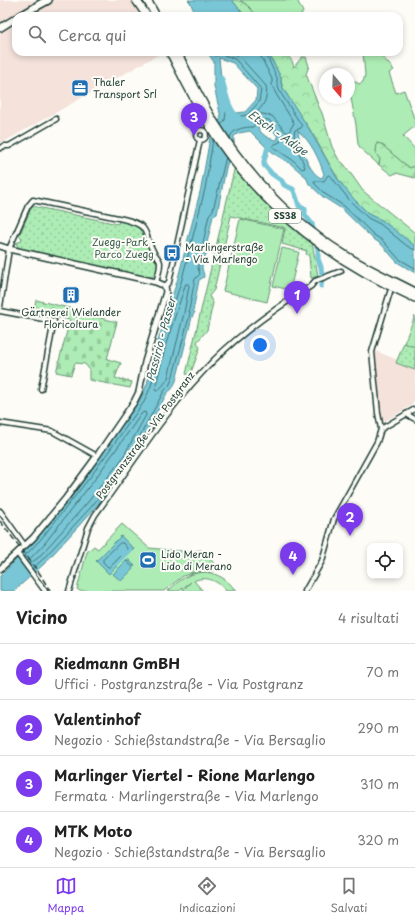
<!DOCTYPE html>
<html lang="it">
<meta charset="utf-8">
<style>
:root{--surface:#fff;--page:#f6f6f6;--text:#222;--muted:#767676;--line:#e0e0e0;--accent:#7c3aed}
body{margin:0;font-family:"Playpen Sans",sans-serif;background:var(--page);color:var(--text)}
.controls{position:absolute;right:12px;bottom:12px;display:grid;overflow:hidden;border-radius:8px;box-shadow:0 2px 6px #0003}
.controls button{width:36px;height:36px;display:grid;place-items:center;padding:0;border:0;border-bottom:1px solid var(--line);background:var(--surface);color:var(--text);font:20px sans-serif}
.compass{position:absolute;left:319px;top:68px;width:36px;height:36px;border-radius:50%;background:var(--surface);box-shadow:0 2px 6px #0003;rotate:161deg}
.you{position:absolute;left:260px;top:345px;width:14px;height:14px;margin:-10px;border:3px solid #fff;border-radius:50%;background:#1a73e8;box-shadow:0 0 0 6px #1a73e833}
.badge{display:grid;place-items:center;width:26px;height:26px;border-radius:50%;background:var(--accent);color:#fff;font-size:13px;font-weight:700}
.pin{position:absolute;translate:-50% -33px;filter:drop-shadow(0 1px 2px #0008)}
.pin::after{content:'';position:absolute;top:21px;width:14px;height:12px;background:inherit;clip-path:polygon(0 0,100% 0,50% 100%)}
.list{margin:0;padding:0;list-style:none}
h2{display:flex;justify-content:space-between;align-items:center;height:52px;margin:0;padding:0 16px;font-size:17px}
h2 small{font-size:13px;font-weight:400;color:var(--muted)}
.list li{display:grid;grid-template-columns:26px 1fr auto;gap:12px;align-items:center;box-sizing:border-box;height:56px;padding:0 16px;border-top:1px solid var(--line)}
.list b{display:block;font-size:15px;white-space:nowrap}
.list p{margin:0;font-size:13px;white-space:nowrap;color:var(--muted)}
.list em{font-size:13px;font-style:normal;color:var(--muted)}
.icon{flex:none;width:22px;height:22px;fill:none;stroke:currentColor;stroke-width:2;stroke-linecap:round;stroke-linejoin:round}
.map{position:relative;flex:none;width:415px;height:591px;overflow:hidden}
.search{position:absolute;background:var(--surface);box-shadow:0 2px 6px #0003;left:12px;right:12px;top:12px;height:44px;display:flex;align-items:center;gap:10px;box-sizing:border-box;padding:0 14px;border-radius:12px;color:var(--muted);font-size:15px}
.sheet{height:276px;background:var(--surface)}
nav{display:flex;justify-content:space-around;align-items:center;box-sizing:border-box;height:56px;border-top:1px solid var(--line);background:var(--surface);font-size:11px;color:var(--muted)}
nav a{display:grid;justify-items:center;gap:2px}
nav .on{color:var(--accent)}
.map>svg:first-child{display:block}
.built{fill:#f4e2db}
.grass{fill:#adecb4;stroke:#669474}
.forest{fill:url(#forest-crowns);stroke:#669474}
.cemetery{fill:url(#cemetery-stones);stroke:#669474}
.park{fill:url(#park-dots);stroke:#669474}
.water{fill:#78c6d6;stroke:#548f95;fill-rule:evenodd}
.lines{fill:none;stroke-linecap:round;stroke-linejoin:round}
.shore{stroke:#437475;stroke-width:1}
.canal{stroke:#78c6d6;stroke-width:5}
.river{stroke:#78c6d6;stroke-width:9}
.minor-casing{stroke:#1f3d34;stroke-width:7}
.tertiary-casing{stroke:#1f3d34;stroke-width:8}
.primary-casing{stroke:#1f3d34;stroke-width:9}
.trunk-casing{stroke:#1f3d34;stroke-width:10}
.minor{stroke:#fdfcf7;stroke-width:4}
.tertiary{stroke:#fdfcf7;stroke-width:5}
.primary{stroke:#fdfcf7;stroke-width:6}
.trunk{stroke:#fdfcf7;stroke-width:7}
.rail{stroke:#1f3d34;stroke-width:1.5;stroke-dasharray:6 3;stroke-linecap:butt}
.labels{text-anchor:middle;stroke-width:4;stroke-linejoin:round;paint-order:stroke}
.shield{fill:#fdfcf7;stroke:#62766e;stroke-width:1}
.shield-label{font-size:9px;font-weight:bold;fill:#1f3d34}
.poi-label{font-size:10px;fill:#1f3d34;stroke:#fdfcf7;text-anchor:start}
.park-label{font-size:10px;fill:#3b604e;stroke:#fdfcf7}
.street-label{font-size:10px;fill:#1f3d34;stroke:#fdfcf7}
.water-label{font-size:11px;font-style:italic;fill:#355f5c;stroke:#fdfcf7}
</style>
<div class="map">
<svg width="415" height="591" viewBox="0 0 415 591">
<defs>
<pattern id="forest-crowns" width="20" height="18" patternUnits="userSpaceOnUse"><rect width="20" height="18" fill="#adecb4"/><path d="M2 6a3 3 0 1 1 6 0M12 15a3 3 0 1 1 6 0" fill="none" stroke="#94cb9b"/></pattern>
<pattern id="cemetery-stones" width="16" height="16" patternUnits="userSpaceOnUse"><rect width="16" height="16" fill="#adecb4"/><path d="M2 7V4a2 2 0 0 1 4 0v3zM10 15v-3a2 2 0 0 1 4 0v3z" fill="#94cb9b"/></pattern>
<pattern id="park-dots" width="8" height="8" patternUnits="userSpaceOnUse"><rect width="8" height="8" fill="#adecb4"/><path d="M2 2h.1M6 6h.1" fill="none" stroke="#94cb9b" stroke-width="1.8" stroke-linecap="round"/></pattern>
</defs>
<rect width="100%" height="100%" fill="#fdfcf7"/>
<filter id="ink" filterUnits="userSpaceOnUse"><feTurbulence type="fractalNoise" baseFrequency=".025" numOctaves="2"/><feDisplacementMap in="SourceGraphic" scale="8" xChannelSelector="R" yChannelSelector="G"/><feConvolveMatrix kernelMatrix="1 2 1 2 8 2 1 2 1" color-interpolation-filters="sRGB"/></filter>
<g filter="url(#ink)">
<path class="built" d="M 0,0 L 138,0 L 145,16 L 16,16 L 16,52 L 163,52 L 0,144 Z
M 373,350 L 398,360 L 397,363 L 415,370 L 415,399 L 412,405 L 380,424 Z"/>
<path class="grass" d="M 240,0 L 297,0 L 303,12 L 300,16 L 257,16 L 248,6 Z
M 363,52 L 369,52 L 376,56 L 378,54 L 380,56 L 381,55 L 394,70 L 389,73 L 396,93 L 404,90 L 415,121 L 415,126 L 403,136 L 415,149 L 415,166 L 410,168 L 402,162 L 381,144 L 377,143 L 376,153 L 380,159 L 379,165 L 361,149 L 358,144 L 356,125 L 349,87 L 349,78 L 359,84 L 363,82 L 365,75 Z
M 240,219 L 284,229 L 267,302 L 223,291 Z
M 282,248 L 299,252 L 290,290 L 273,286 Z
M 415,316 L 415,348 L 404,343 Z
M 122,524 L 149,548 L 191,552 L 201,550 L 218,568 L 211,572 L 199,571 L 183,576 L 164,591 L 80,591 L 77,589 L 87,552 L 94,546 L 98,549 Z
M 206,572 C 217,574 228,579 234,589 L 235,588 L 237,591 L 226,591 C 219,581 205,575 194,581 L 203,591 L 182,591 L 191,582 L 179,591 L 168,591 C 181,579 187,573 206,572 Z"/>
<path class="forest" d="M 232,0 C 245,0 249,7 257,16 L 245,16 Z
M 268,52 L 285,52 L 292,61 L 294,67 L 302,57 L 306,57 L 309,66 L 306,74 L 319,107 L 322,113 L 332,147 L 339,160 L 344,164 L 363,191 L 415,233 L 415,246 C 404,240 394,230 384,222 C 380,219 374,218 370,215 C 343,197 326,155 309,128 C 301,116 280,91 281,78 Z
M 377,143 L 381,144 L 402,162 L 410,168 L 415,166 L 415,178 L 396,173 L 392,175 L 379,165 L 380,159 L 376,154 Z"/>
<path class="cemetery" d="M 36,300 L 73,309 L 72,311 L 117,322 L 107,359 L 121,363 L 115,378 L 132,382 L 130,388 L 89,380 L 89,369 L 85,364 L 75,363 L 71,375 L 56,372 L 70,320 L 33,313 Z"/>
<path class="park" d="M 235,166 L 267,202 L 312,242 L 318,276 L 311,278 L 309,256 L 306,254 L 307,251 L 282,244 L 285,228 L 231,216 L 214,290 L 209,296 L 213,303 L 207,330 L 197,342 L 200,348 L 190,375 L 186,374 Z
M 32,206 L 118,224 L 119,221 C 125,222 133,222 138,226 C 147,233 146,246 152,255 C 154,259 157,260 158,266 C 158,271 156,273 152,277 L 146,277 L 19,249 L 16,243 L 21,241 L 22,238 L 19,236 Z
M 404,343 L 415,347 L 415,370 L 396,363 Z
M 201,550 L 216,565 L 218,568 C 209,573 201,570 191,573 L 191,552 Z"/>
<path class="water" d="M 188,0 L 232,0 L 245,16 L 196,16 L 190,2 Z
M 207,52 L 268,52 L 281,78 L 281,83 L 284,90 L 308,127 L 337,178 L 353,198 L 370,215 L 382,220 L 415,246 L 415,273 L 397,262 L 381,244 L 372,238 L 342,209 L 323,197 L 309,184 L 306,177 L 291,164 L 276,155 L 265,146 L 250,131 L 239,133 L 234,136 L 234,145 L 226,168 L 217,214 L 213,216 L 207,243 L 210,247 C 207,254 202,259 202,267 C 202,270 204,273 204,277 L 199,280 L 193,311 L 195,312 L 192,317 L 176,381 L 172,389 L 167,393 L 130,463 L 95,508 L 44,564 L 14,591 L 0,591 L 0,576 L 38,537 L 70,496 L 140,400 L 147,384 L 158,341 L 178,278 L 201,188 L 211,132 L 221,118 L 214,86 L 214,62 ZM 219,58 L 233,63 L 257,89 L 256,100 L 245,112 L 236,113 L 228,108 L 222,87 ZM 260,123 L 268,124 L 278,137 L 277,140 C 270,140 260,134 258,127 ZM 298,131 C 311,141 319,159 324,174 L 322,178 C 309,175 299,143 298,131 Z
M 121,536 L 134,549 L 109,574 L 96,561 Z
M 128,559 L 135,566 L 134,567 L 133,565 L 132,566 L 133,569 L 121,581 L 113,574 L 126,561 L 131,566 L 129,562 L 126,561 Z"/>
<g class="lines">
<path class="shore" d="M 212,52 L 215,56 L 221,54 L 235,59 L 261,89 L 259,102 L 247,115 L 235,117 L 226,112 L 225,120 L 221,125
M 230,52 L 239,56 L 266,86 C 268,96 265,104 258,111 L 258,113 L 272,116 L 286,132 L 288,133 L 294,123 L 276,94 L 272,85 L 272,79 L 261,57 L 260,52
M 230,138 C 231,129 245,127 253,127 L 259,119 L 269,120 L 282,137 L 280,142 L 273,145 L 273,147 L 294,161 L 302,169 L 305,168 C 303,159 291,140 295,130 L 301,128 L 302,126 L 280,92 L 277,84 L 277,78 L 265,52
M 415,250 L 407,246 L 380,224 L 368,218 L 350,201 L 330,175 L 328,175 L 324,181 L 314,181 L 315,184 L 325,194 L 344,206 L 374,235 L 383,241 L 399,259 L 415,268
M 186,284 L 188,284 L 189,286 L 184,313 L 168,378 C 166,382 160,390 156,391 L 155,389 L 166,344 Z
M 120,543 L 123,543 L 127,548 L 127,550 L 110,567 L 108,567 L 103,562 L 103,560 Z
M 24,557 L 41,539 L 91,476 L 144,402 L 151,386 L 162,342 L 182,279 L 205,189 L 213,140
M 27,562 L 45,543 L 95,479 L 142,413 L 145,412 L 146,415 L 122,459 L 88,502 L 38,558 L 29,564
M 32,569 L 41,561 L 92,506 L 126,462 L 164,391 L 169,386 L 172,379 L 190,314 L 189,310 L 195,279 L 200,274 L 198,268 L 199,258 L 203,254 L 205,249 L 203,243 L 209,215 L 213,210 L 226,157"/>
<path class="canal" d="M 269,143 L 264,161 L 264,165 L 272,174 L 282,181 L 284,185 L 293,189 C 296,195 297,199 299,206 L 305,209 L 305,215 L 312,224 L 318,250 L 318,259 L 321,267 L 322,275
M 321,286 L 322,280"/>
<path class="river" d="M 220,80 C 224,93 226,110 237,119"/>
<defs>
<path id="minor" d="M196 135a5 5 0 1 1 10 0a5 5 0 1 1-10 0Z
M 0,148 L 4,146 L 9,146 L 56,119
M 165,286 L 169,282 L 200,140
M 0,307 L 9,249 L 28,206 L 33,200 L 123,219 C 152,226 142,232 154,253 C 156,257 160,259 160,263 C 160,269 158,276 156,282
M 0,311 L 54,321 L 41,389
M 406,414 L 415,419
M 0,423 L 52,431 L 97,456
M 381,429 L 378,413 L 372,352 L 390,292
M 0,511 L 25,546
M 17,553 L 45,591
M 69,591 L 88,528 L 95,515 C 133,463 168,406 214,360 C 243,331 276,308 311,286 L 315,281 L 341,271
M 305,591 L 322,561 L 334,519 L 377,442 L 381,429 L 415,409"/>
<path id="tertiary" d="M 0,246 L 9,249 L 156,282 L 165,286 L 166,292 L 145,362 L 139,392 L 134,402 L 97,456 L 66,498 L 33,538 L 0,569"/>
<path id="primary" d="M 20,16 L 37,6
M 0,28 L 16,18"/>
<path id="trunk" d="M 136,0 L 147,16
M 147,0 L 156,16
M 37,6 L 48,0
M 170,52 C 186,83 202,116 222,145 C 270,214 339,264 415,298
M 177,52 C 189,75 200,100 214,122 C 247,175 291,222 345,255 C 367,269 392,280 415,292"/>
</defs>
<use href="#minor" class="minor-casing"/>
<use href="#tertiary" class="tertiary-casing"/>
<use href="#primary" class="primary-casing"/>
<use href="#trunk" class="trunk-casing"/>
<use href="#minor" class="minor"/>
<use href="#tertiary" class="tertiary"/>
<use href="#primary" class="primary"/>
<use href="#trunk" class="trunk"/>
<path class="rail" d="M 0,521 L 40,574 L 50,591"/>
</g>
</g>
<defs>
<symbol id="office-square" viewBox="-11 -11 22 22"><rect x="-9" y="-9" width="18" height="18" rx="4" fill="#1f6fb2" stroke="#fdfcf7"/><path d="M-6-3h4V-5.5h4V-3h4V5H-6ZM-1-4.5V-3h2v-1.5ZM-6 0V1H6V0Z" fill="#fff"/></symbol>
<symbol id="bus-square" viewBox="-11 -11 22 22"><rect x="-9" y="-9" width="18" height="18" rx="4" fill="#1f6fb2" stroke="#fdfcf7"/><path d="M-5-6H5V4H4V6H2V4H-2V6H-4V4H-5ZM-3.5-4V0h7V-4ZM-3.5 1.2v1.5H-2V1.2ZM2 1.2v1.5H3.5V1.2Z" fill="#fff"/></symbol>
<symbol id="building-square" viewBox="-11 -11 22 22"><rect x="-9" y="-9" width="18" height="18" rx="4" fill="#1f6fb2" stroke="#fdfcf7"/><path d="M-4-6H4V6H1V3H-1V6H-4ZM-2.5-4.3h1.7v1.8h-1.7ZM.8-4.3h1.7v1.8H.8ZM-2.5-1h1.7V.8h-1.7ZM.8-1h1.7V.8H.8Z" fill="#fff"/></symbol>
<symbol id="stadium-square" viewBox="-11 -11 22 22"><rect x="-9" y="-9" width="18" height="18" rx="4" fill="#1f6fb2" stroke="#fdfcf7"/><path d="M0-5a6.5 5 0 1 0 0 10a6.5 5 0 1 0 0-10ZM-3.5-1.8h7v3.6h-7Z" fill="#fff"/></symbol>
</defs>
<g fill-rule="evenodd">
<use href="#office-square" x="70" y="78" width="20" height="20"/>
<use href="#bus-square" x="162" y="243" width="20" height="20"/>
<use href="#building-square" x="61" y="285" width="20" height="20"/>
<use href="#stadium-square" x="138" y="550" width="20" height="20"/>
</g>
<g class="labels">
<rect class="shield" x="269" y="209" width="32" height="14" rx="3"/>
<g class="shield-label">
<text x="285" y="219">SS38</text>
</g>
<g class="poi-label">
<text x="93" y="86">Thaler<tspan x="93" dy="12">Transport Srl</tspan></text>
<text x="185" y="251">Marlingerstraße<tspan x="185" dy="12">- Via Marlengo</tspan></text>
<text x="71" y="316" text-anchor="middle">Gärtnerei Wielander<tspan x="71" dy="12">Floricoltura</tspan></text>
<text x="161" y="558">Lido Meran -<tspan x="161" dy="12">Lido di Merano</tspan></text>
</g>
<g class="park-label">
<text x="124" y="246">Zuegg-Park -<tspan x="124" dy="12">Parco Zuegg</tspan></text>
</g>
<g class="street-label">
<text transform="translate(145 435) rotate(-53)" y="4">Postgranzstraße - Via Postgranz</text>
</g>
<g class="water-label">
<text transform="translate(278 133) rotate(35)" y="4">Etsch - Adige</text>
<text transform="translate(161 339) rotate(-75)" y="4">Passirio - Passer</text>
</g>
</g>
</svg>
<div class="controls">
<button><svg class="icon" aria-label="locate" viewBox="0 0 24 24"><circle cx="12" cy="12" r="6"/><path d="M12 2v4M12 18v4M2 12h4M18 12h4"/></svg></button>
</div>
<svg class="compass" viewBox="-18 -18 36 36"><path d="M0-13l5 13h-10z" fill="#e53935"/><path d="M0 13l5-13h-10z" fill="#767676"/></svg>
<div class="you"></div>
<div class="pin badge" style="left:297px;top:314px">1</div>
<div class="pin badge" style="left:350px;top:536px">2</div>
<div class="pin badge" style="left:194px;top:136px">3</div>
<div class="pin badge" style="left:293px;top:575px">4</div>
<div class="search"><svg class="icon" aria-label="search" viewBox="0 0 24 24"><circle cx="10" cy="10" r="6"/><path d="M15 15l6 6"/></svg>Cerca qui</div>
</div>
<section class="sheet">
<h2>Vicino<small>4 risultati</small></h2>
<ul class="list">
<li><span class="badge">1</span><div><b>Riedmann GmBH</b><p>Uffici · Postgranzstraße - Via Postgranz</p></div><em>70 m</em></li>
<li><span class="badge">2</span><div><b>Valentinhof</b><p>Negozio · Schießstandstraße - Via Bersaglio</p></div><em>290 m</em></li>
<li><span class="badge">3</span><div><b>Marlinger Viertel - Rione Marlengo</b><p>Fermata · Marlingerstraße - Via Marlengo</p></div><em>310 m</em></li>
<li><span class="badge">4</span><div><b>MTK Moto</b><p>Negozio · Schießstandstraße - Via Bersaglio</p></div><em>320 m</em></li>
</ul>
</section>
<nav>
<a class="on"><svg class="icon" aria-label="map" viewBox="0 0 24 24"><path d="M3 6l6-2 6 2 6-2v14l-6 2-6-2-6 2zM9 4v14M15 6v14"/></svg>Mappa</a>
<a><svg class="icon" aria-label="directions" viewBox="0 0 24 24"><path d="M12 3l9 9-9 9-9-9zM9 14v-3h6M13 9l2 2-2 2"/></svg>Indicazioni</a>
<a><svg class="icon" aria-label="saved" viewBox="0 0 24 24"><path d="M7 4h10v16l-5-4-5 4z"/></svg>Salvati</a>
</nav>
